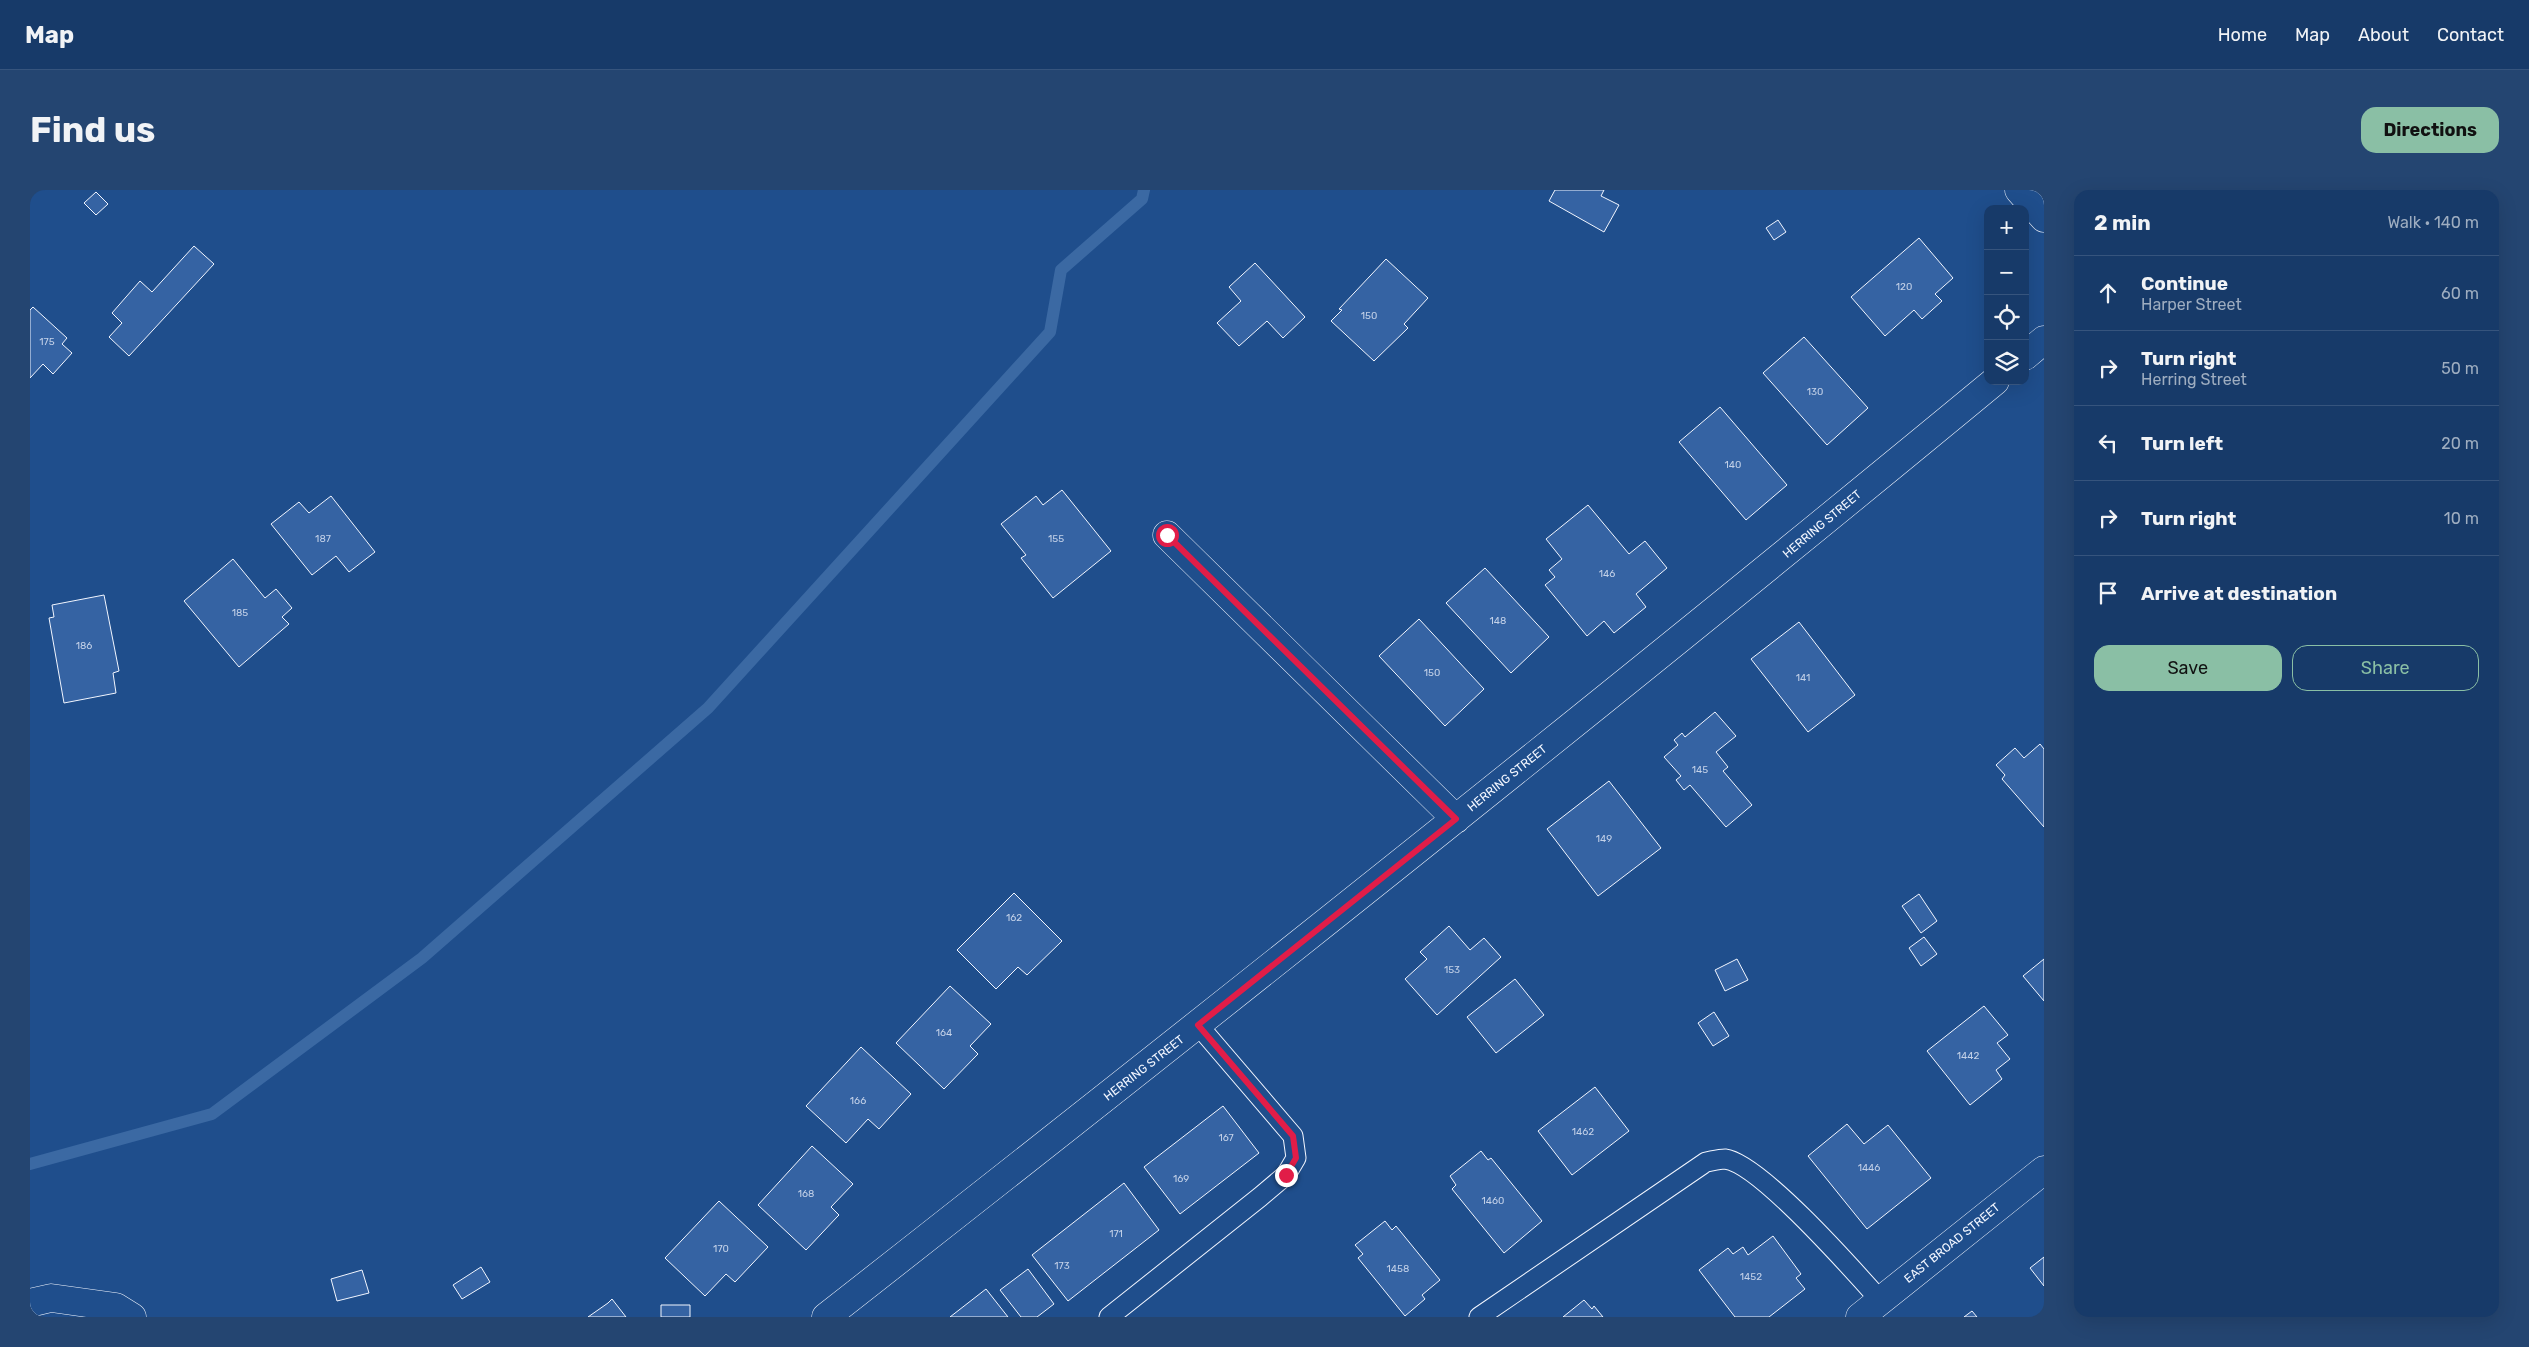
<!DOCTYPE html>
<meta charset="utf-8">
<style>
:root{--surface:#173a69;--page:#244571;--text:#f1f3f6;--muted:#9eadc0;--line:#36547d;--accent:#8abfa5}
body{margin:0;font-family:Rubik,sans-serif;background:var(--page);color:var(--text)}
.controls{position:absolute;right:15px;top:15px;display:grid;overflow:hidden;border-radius:10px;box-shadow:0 5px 20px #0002}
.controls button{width:45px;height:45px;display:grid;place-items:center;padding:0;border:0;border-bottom:1px solid var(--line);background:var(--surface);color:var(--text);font:25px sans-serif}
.stop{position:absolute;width:15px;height:15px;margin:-11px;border:4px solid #e11d48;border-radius:50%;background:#fff}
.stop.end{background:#e11d48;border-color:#fff;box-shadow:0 1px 5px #0008}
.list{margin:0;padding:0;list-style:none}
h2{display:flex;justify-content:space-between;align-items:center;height:65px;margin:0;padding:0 20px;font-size:21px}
h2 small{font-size:16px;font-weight:400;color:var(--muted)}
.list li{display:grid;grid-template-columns:32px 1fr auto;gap:15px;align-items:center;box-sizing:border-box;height:75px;padding:0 20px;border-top:1px solid var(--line)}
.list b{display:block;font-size:19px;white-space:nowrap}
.list p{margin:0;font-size:16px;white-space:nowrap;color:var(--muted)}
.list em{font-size:16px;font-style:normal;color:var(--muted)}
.actions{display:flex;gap:10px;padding:15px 20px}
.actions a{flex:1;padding:11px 0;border:1px solid var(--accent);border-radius:15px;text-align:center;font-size:18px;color:var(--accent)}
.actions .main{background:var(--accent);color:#111}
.icon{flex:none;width:28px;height:28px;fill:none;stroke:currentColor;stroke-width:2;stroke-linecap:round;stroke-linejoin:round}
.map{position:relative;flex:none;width:2014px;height:1127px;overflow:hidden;border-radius:15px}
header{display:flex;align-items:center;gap:30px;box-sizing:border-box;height:70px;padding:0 25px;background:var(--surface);border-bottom:1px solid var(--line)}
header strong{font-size:24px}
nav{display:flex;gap:28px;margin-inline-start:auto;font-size:18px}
.intro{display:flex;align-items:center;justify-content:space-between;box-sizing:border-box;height:120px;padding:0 30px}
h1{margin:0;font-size:35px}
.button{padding:12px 22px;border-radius:15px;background:var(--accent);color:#111;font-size:18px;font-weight:700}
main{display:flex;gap:30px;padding:0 30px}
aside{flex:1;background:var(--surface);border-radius:15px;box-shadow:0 5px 20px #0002}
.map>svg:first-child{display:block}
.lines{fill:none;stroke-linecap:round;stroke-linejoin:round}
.stream{stroke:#3b69a3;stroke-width:12}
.building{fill:#3563a3;stroke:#f2f6ff}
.lane-casing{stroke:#f2f6ff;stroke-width:21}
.street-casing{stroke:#f2f6ff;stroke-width:29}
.secondary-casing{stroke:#f2f6ff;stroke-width:29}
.lane{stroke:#1f4e8c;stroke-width:19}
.street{stroke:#1f4e8c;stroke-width:28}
.secondary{stroke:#1f4e8c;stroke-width:28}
.route{stroke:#e11d48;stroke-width:6}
.labels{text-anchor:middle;stroke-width:4;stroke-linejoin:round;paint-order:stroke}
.number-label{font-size:10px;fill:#c3d1e8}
.street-label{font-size:12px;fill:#f2f6ff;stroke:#1f4e8c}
</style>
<header>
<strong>Map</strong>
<nav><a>Home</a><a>Map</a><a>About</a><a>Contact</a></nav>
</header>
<div class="intro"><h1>Find us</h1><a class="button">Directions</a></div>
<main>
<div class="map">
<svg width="2014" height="1127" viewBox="0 0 2014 1127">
<rect width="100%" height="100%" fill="#1f4e8c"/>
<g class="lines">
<path class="stream" d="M 0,974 L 182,924 L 392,768 L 678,518 L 1020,142 L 1031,80 L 1112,9 L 1114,0"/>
</g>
<path class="building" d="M 1525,0 L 1574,0 L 1571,6 L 1589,15 L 1574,42 L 1519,11 Z
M 66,2 L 78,14 L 66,25 L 54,13 Z
M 1748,30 L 1756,42 L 1744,50 L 1736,38 Z
M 1889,48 L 1923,88 L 1905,104 L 1912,111 L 1892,129 L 1884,120 L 1855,146 L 1821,107 Z
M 164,56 L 184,74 L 99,166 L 79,147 L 92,133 L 82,123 L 110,91 L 122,102 Z
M 1356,69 L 1398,108 L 1374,134 L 1378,138 L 1344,171 L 1301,131 L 1312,120 L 1309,119 Z
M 1225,73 L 1275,127 L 1253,148 L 1237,131 L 1209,156 L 1187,133 L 1211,111 L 1199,97 Z
M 3,117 L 37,148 L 32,154 L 42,163 L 23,184 L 13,174 L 0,188 L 0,120 Z
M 1774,147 L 1838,218 L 1797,255 L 1733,183 Z
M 1690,217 L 1757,295 L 1716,330 L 1649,252 Z
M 1032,300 L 1081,361 L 1023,408 L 991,368 L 996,365 L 971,334 L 1006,306 L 1013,315 Z
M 301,306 L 345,362 L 319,382 L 306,366 L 282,385 L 241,334 L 269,312 L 279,323 Z
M 1558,315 L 1599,364 L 1615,351 L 1637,378 L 1606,404 L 1616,417 L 1584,443 L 1574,431 L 1557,446 L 1515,395 L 1525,387 L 1519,380 L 1532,369 L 1516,349 Z
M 203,369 L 235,408 L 246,399 L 262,418 L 252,427 L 259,434 L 209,477 L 154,411 Z
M 1455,378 L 1519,447 L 1481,483 L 1416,413 Z
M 74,405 L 89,481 L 83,483 L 86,503 L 34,513 L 19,428 L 24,427 L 22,415 Z
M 1389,429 L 1454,499 L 1415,536 L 1349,466 Z
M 1769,432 L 1825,505 L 1778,542 L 1721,469 Z
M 1685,522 L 1706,546 L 1686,562 L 1698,577 L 1693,581 L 1722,615 L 1696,637 L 1660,595 L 1654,600 L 1646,590 L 1651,586 L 1634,567 L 1648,555 L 1644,550 L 1652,543 L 1655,547 Z
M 2010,554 L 2014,559 L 2014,637 L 1972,589 L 1975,585 L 1966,575 L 1985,558 L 1994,568 Z
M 1579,591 L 1631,658 L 1568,706 L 1517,639 Z
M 984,703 L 1032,751 L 997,785 L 988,777 L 966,799 L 927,760 Z
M 1889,704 L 1907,731 L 1891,743 L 1872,716 Z
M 1419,736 L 1440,760 L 1454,748 L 1471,767 L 1407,825 L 1375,789 L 1397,769 L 1390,762 Z
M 1894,747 L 1907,764 L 1891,776 L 1879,758 Z
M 1707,769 L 1718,790 L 1695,801 L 1685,780 Z
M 2014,769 L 2014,811 L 1993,786 Z
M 1485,789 L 1514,825 L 1466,863 L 1437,827 Z
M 920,796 L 961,834 L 940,856 L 948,864 L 946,866 L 914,899 L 866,853 Z
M 1954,816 L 1978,845 L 1967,853 L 1980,869 L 1966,880 L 1972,889 L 1940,915 L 1897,861 Z
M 1684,822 L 1699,846 L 1683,856 L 1668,833 Z
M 831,857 L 881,904 L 849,939 L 838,929 L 816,953 L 776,916 Z
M 1565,897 L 1599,941 L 1542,985 L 1508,941 Z
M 1193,916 L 1229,963 L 1150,1024 L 1114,977 Z
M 1817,934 L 1834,954 L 1858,935 L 1901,988 L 1837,1039 L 1778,966 Z
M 782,956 L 823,994 L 801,1017 L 809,1025 L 807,1027 L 776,1060 L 728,1015 Z
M 1451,961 L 1458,970 L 1461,968 L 1512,1031 L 1474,1063 L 1422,999 L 1426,995 L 1420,986 Z
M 1094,993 L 1129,1040 L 1038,1111 L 1002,1065 Z
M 689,1011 L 738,1057 L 705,1092 L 696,1084 L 675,1106 L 635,1068 Z
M 1355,1031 L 1362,1040 L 1366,1036 L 1410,1090 L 1392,1105 L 1395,1109 L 1375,1126 L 1328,1068 L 1333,1064 L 1325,1055 Z
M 1743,1046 L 1771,1084 L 1766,1088 L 1775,1099 L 1739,1127 L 1705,1127 L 1669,1080 L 1698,1058 L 1703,1064 L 1713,1057 L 1718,1065 Z
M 2014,1067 L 2014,1096 L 2000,1078 Z
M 451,1077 L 460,1092 L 432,1109 L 423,1095 Z
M 998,1079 L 1024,1114 L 1007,1127 L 991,1127 L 970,1100 Z
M 332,1080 L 339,1103 L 307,1111 L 301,1089 Z
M 956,1099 L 978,1127 L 920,1127 Z
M 582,1109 L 596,1127 L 558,1127 L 578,1113 Z
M 1554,1110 L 1562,1119 L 1564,1116 L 1573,1127 L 1533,1127 Z
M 631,1115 L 660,1115 L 660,1127 L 631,1127 Z
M 1942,1121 L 1947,1127 L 1934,1127 Z"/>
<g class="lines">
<defs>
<path id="lane" d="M 1079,1127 L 1230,1007 L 1256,985 L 1266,968 L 1263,946 L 1168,835
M 1449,1127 L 1676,972 C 1682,971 1689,969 1695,969 C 1729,973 1825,1082 1850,1110"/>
<path id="street" d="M 1995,166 L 2014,150
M 1137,345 L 1426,629
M 0,1113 L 21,1108 L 86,1117 L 102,1127
M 796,1127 C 1189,819 1580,509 1965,191
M 1830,1127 L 2014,980"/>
<path id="secondary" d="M 1989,0 L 2014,28"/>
</defs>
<use href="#lane" class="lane-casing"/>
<use href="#street" class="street-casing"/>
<use href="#secondary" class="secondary-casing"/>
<use href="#lane" class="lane"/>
<use href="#street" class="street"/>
<use href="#secondary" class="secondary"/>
</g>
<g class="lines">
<path class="route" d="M 1137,345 L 1426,629 L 1168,835 L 1263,946 L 1266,968 L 1256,985"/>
</g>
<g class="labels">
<g class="number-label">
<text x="1874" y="100">120</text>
<text x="1339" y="129">150</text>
<text x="17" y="155">175</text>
<text x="1785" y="205">130</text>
<text x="1703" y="278">140</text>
<text x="293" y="352">187</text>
<text x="1026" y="352">155</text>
<text x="1577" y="387">146</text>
<text x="210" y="426">185</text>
<text x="1468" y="434">148</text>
<text x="54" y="459">186</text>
<text x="1402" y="486">150</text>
<text x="1773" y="491">141</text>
<text x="1670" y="583">145</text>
<text x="1574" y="652">149</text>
<text x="984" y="731">162</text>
<text x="1422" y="783">153</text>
<text x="914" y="846">164</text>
<text x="1938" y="869">1442</text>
<text x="828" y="914">166</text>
<text x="1553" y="945">1462</text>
<text x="1196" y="951">167</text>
<text x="1839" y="981">1446</text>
<text x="1151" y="992">169</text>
<text x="776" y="1007">168</text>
<text x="1463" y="1014">1460</text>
<text x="1086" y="1047">171</text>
<text x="691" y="1062">170</text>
<text x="1032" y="1079">173</text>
<text x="1368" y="1082">1458</text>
<text x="1721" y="1090">1452</text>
</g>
<g class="street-label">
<text transform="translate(1792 334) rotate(-40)" y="4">HERRING STREET</text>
<text transform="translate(1477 588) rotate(-39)" y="4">HERRING STREET</text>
<text transform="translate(1114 878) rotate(-38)" y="4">HERRING STREET</text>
<text transform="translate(1922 1053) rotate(-39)" y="4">EAST BROAD STREET</text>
</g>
</g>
</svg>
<div class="controls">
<button>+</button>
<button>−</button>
<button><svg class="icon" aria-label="locate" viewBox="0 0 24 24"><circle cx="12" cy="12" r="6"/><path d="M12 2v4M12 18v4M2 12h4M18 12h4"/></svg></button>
<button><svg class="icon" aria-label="layers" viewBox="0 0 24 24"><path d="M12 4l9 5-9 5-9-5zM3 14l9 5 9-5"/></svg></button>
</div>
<div class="stop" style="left:1137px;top:345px"></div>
<div class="stop end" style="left:1256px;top:985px"></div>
</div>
<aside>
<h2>2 min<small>Walk · 140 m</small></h2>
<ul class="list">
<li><svg class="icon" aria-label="ahead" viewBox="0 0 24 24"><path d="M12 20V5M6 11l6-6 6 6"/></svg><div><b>Continue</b><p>Harper Street</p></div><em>60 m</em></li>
<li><svg class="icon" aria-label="right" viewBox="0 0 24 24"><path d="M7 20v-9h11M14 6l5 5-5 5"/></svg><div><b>Turn right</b><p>Herring Street</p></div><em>50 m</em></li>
<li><svg class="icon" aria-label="left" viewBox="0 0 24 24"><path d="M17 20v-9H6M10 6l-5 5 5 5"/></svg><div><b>Turn left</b></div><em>20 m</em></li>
<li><svg class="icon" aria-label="right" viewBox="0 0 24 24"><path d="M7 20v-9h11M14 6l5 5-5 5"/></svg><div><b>Turn right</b></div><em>10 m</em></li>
<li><svg class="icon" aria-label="arrive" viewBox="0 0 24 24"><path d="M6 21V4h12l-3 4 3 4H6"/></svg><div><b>Arrive at destination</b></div></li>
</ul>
<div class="actions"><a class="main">Save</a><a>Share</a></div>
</aside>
</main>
